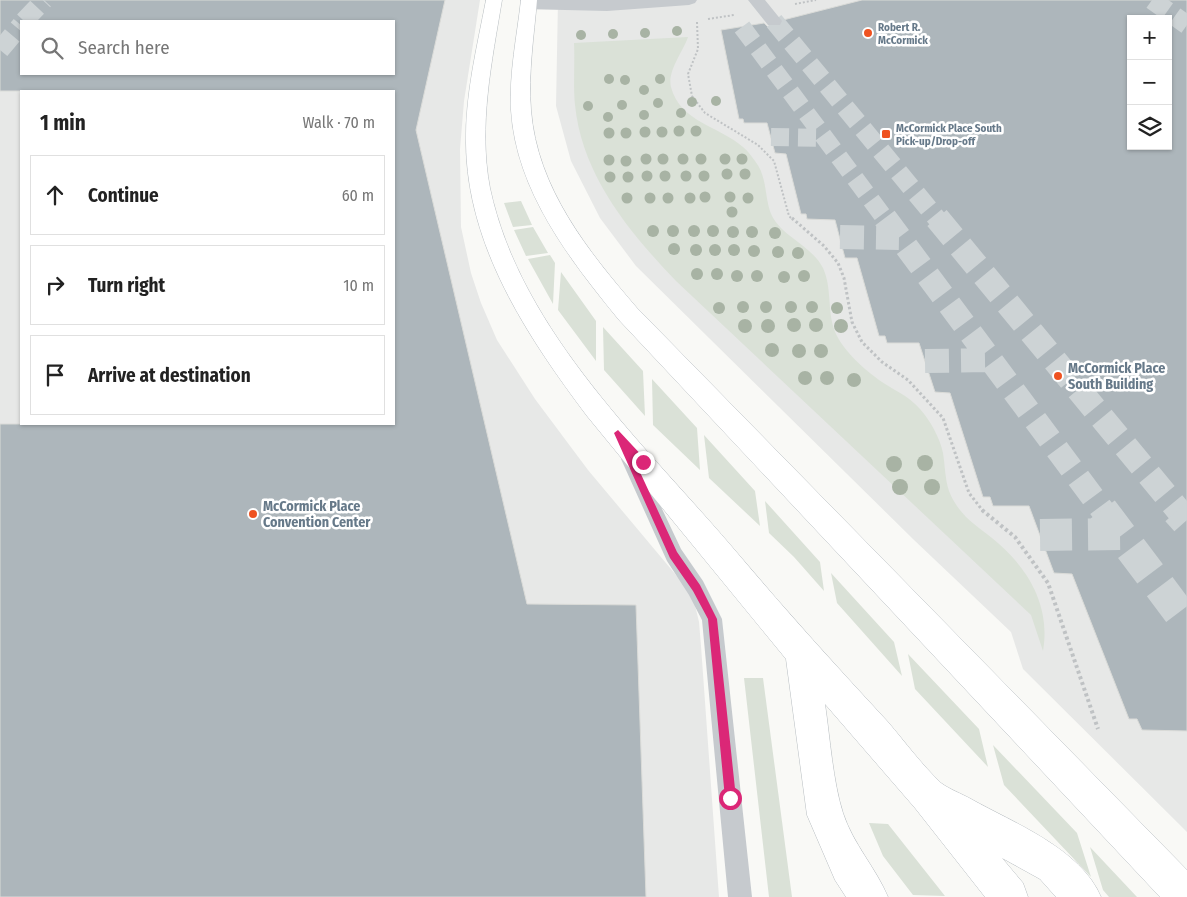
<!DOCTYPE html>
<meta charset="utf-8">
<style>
:root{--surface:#fff;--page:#f6f6f6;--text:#222;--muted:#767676;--line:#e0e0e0}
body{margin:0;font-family:"Fira Sans Condensed",sans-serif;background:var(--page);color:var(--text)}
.controls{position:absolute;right:15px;top:15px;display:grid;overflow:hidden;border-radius:0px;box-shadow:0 1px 4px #0004}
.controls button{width:45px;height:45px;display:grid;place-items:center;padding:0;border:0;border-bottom:1px solid var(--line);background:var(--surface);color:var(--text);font:25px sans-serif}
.stop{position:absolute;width:15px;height:15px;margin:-11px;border:4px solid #db2777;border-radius:50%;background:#fff}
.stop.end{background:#db2777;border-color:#fff;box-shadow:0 1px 5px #0008}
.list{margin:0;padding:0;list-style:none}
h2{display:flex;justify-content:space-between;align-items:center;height:65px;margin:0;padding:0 20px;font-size:21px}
h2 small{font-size:16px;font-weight:400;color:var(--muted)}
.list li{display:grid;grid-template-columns:32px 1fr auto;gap:15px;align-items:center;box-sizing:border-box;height:80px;margin:0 10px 10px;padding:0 10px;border:1px solid var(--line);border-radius:0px}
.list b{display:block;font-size:19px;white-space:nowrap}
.list em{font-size:16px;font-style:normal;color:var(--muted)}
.icon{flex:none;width:28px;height:28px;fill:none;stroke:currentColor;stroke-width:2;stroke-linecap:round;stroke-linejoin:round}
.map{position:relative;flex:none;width:1187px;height:897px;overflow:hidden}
.search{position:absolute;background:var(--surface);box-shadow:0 1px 4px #0004;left:20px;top:20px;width:375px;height:55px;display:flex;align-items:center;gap:12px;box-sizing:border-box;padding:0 18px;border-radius:0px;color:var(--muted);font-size:19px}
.panel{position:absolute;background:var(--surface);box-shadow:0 1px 4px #0004;left:20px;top:90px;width:375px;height:335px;border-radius:0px}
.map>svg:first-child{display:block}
.built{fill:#e7e8e7;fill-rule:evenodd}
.green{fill:#dae1d7}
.building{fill:#adb6bb;stroke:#dadbd8;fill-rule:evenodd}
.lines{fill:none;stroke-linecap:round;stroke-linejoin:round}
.pedestrian-tunnel-far2{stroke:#cdd3d5;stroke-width:18;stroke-dasharray:18 9;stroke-linecap:butt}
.pedestrian-tunnel-far1{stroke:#cdd3d5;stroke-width:24;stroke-dasharray:24 12;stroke-linecap:butt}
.pedestrian-tunnel{stroke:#cdd3d5;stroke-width:32;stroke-dasharray:32 16;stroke-linecap:butt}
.minor-tunnel-far2{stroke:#cdd3d5;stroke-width:19;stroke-dasharray:19 9;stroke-linecap:butt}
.minor-tunnel-far1{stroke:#cdd3d5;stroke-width:25;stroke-dasharray:25 12;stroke-linecap:butt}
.minor-tunnel{stroke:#cdd3d5;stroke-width:34;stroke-dasharray:34 17;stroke-linecap:butt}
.secondary-casing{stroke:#b8bec2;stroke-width:1}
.path-far2{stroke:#bfc2c4;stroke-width:2;stroke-dasharray:2 2;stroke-linecap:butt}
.path-far1{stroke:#bfc2c4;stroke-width:3;stroke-dasharray:2.5 2.5;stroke-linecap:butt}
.path{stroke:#bfc2c4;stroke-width:4;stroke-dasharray:3 3;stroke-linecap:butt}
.service{fill:#c6cace;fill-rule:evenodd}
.minor{fill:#c6cace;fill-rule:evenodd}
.secondary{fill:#fff;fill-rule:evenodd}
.tree{fill:#a8b3a4}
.route{fill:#db2777}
.poi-dot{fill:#ef5220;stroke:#fff;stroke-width:2}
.labels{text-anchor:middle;stroke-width:5;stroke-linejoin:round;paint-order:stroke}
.far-poi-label{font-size:11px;font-weight:bold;fill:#667989;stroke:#fff;text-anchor:start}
.poi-label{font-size:14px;font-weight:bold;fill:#667989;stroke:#fff;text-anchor:start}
</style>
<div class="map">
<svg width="1187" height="897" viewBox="0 0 1187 897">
<rect width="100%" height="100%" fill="#f9f9f6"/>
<path class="built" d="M 0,0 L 480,0 L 464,101 L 460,149 L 461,227 L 471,273 L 481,303 L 497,340 L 535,399 L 588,470 L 681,581 L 694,601 L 699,622 L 701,646 L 719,897 L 0,897 ZM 21,21 L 394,21 L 394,74 L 21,74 ZM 21,91 L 394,91 L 394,424 L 21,424 Z
M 558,0 L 1187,0 L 1187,832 L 1023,669 L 1011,632 L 914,540 L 636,266 L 600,218 L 571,161 L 556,106 ZM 1131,19 L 1168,19 L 1168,146 L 1131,146 Z"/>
<path class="green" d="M 688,37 C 683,52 667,71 671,87 C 680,122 719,126 743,147 C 748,151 752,157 755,161 C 768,177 764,199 772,216 C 784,238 812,246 823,268 C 833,290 826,314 837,336 C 845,352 864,369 879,380 C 893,390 908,395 920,409 C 930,420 940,438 943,453 C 945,465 945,479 949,491 C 958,514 974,524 992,538 C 1027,566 1051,605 1043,651 L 1031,615 L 676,281 C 629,232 582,175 575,105 C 573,85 575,63 574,43 Z
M 521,201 L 532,225 L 513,227 L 504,203 Z
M 533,227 L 548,253 L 526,256 L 514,230 Z
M 550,255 L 555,263 L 553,304 L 528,259 Z
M 561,272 L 596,321 L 596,361 L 558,310 Z
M 603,327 L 643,371 L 645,416 L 604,370 Z
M 652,379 L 697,428 L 700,470 L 653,425 Z
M 704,435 L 755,491 L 760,526 L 709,478 Z
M 765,501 L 820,562 L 824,591 L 794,557 L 769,533 Z
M 831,573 L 894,642 L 902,676 L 837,603 Z
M 908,654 L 979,729 L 988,767 L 915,689 Z
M 744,678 L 763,678 L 792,897 L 769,897 Z
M 993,745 L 1077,833 L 1091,877 L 1004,785 Z
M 869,823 L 888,824 L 945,896 L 913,895 L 883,856 Z
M 1090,847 L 1137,897 L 1109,897 L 1103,890 Z"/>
<path class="building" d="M 0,0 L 445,0 L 416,130 L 527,604 L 636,605 L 646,897 L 0,897 L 0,424 L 394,424 L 394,91 L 0,91 ZM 21,21 L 394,21 L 394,74 L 21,74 Z
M 862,0 L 1187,0 L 1187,731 L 1142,730 L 1137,719 L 1129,719 L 1072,574 L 1054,573 L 1029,506 L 993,506 L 990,497 L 983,497 L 950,393 L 935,392 L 919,343 L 887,343 L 885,336 L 879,336 L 857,258 L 845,258 L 835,220 L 807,219 L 806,214 L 801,214 L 786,154 L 775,153 L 767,123 L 744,123 L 743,119 L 739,119 L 721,30 L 764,23 L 768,27 L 780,27 L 783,20 ZM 1131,19 L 1168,19 L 1168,146 L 1131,146 Z"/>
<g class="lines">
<path class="pedestrian-tunnel-far2" d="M 742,27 L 886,220
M 771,137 L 825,138"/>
<path class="pedestrian-tunnel-far1" d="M 885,218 L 1103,511
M 840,237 L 899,238
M 925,361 L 991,360"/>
<path class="pedestrian-tunnel" d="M 1102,510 L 1187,623
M 1040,535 L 1121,534"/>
<path class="minor-tunnel-far2" d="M 1152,0 L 1187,25
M 24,21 L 44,0
M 774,21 L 938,220
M 0,50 L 21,25"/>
<path class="minor-tunnel-far1" d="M 937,218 L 1179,511"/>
<path class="minor-tunnel" d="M 1178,510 L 1187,520"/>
<defs>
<path id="secondary" d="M 486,0 L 502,0 C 492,61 478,126 490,188 C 521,333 647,446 739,555 C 787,612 837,667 888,722 C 905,742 922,765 941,783 C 949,789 962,794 971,799 C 1014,823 1081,849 1101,897 L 1056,897 L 1040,879 L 1002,858 L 1023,883 L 1028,897 L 985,897 L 915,808 L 825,704 C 830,738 833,782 843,813 C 853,844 876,868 888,897 L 846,897 L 835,880 L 807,815 L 786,659 L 587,416 C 527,336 467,246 466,143 C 465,95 477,47 486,0 Z
M 521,0 L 537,0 C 534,36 528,73 531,110 C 537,188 588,251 637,308 L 1187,870 L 1187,897 L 1160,897 L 619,320 C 570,260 516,191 511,110 C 509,73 517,36 521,0 Z"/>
</defs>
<use href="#secondary" class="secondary-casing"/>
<path class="path-far2" d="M 795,4 L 816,0
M 708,19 L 734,15
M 697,22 L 698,49 L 688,74 L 692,96 L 705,113 L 758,145 L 774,161 L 789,216 L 793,220"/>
<path class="path-far1" d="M 792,218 L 824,246 L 838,263 L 844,278 L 852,322 L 862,342 L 882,362 L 908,380 L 943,418 L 969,493 L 983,511"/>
<path class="path" d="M 982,510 L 1015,537 L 1048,583 L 1098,729"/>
<path class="service" d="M 630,451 L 636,454 L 681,549 L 703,581 L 722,619 L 752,897 L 728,897 L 702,620 L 689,595 L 667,561 L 621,459 L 624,454 Z"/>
<path class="minor" d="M 529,0 L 697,0 L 695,3 L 689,5 L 607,11 L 523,9 L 521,5 L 523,1 Z
M 748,0 L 765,0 L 782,21 L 780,25 L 768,25 Z"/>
<use href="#secondary" class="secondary"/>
</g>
<g class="tree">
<circle cx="677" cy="31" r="5"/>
<circle cx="645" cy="33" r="5"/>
<circle cx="613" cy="34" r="5"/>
<circle cx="581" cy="35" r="5"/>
<circle cx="609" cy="79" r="5"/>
<circle cx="660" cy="79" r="5"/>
<circle cx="625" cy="80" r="5"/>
<circle cx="644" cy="90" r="5"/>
<circle cx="716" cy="101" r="5"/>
<circle cx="692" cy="102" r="5"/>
<circle cx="658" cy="103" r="5"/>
<circle cx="622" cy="105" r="5"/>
<circle cx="588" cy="106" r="5"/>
<circle cx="681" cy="113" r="5"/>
<circle cx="644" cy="115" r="5"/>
<circle cx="608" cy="117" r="5"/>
<circle cx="679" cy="131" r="5.5"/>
<circle cx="696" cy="131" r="5.5"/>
<circle cx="645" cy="132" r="5.5"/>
<circle cx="662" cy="132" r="5.5"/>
<circle cx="609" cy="133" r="5.5"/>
<circle cx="626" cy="133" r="5.5"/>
<circle cx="646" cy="159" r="5.5"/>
<circle cx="663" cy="159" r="5.5"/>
<circle cx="683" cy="159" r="5.5"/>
<circle cx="701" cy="159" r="5.5"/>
<circle cx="725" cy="159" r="5.5"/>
<circle cx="742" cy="159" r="5.5"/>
<circle cx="609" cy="160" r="5.5"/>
<circle cx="626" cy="161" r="5.5"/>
<circle cx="727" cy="174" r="5.5"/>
<circle cx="745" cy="174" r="5.5"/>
<circle cx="647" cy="176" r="5.5"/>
<circle cx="665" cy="176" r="5.5"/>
<circle cx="686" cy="176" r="5.5"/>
<circle cx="704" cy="176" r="5.5"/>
<circle cx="610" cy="177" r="5.5"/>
<circle cx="628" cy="177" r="5.5"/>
<circle cx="705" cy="197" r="5.5"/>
<circle cx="730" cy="197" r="5.5"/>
<circle cx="627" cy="198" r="5.5"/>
<circle cx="650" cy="198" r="5.5"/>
<circle cx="668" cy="198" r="5.5"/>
<circle cx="690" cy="198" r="5.5"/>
<circle cx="748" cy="198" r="5.5"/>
<circle cx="732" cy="212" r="5.5"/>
<circle cx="653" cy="231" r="6"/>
<circle cx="673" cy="231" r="6"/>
<circle cx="694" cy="231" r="6"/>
<circle cx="713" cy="231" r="6"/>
<circle cx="733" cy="232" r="6"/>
<circle cx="752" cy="232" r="6"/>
<circle cx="775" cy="233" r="6"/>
<circle cx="674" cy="249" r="6"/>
<circle cx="696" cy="250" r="6"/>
<circle cx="715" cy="250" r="6"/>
<circle cx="734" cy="250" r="6"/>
<circle cx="754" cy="251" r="6"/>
<circle cx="778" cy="252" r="6"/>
<circle cx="798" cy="253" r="6"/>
<circle cx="697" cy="274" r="6"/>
<circle cx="717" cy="274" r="6"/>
<circle cx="737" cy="276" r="6"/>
<circle cx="757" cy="276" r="6"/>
<circle cx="804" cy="276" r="6"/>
<circle cx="784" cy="277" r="6"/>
<circle cx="743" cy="307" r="6"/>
<circle cx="766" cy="307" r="6"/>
<circle cx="791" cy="307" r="6"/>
<circle cx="812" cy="307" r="6"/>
<circle cx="719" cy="308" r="6"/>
<circle cx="837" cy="308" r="6"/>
<circle cx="794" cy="325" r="7"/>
<circle cx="816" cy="325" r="7"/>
<circle cx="745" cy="326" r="7"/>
<circle cx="768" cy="326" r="7"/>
<circle cx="841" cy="326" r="7"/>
<circle cx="772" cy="350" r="7"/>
<circle cx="799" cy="351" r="7"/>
<circle cx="821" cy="351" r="7"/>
<circle cx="805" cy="378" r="7"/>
<circle cx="827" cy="378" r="7"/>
<circle cx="854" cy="380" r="7"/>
<circle cx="925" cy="463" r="8"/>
<circle cx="894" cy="464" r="8"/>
<circle cx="900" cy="487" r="8"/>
<circle cx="932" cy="487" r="8"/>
</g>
<path class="route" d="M 618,430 L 646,460 L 646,465 L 643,466 L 633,457 L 677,552 L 700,585 L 717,619 L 736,798 L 730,804 L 725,798 L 708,619 L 693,591 L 670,558 L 614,433 Z"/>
<g class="poi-dot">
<circle cx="868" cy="33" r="5"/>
<rect x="881" y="129" width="10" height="10" rx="2.5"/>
<circle cx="1058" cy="376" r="5"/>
<circle cx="253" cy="514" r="5"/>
</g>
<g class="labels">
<g class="far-poi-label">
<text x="878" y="31">Robert R.<tspan x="878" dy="13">McCormick</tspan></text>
<text x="896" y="132">McCormick Place South<tspan x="896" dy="13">Pick-up/Drop-off</tspan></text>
</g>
<g class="poi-label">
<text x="1068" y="373">McCormick Place<tspan x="1068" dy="16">South Building</tspan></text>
<text x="263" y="511">McCormick Place<tspan x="263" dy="16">Convention Center</tspan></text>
</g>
</g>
</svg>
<div class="controls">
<button>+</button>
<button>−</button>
<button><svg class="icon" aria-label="layers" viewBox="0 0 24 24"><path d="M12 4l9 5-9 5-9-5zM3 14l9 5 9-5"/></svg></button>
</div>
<div class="stop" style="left:730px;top:798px"></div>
<div class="stop end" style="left:643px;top:462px"></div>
<div class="search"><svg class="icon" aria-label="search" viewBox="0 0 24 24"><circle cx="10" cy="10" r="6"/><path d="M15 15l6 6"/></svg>Search here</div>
<section class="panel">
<h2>1 min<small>Walk · 70 m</small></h2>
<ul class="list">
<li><svg class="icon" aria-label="ahead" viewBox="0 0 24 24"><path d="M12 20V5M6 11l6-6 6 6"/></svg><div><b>Continue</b></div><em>60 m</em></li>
<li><svg class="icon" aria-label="right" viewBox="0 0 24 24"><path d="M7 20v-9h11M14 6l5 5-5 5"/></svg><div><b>Turn right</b></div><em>10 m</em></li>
<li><svg class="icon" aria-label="arrive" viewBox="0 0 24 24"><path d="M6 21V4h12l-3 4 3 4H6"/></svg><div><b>Arrive at destination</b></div></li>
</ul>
</section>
</div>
